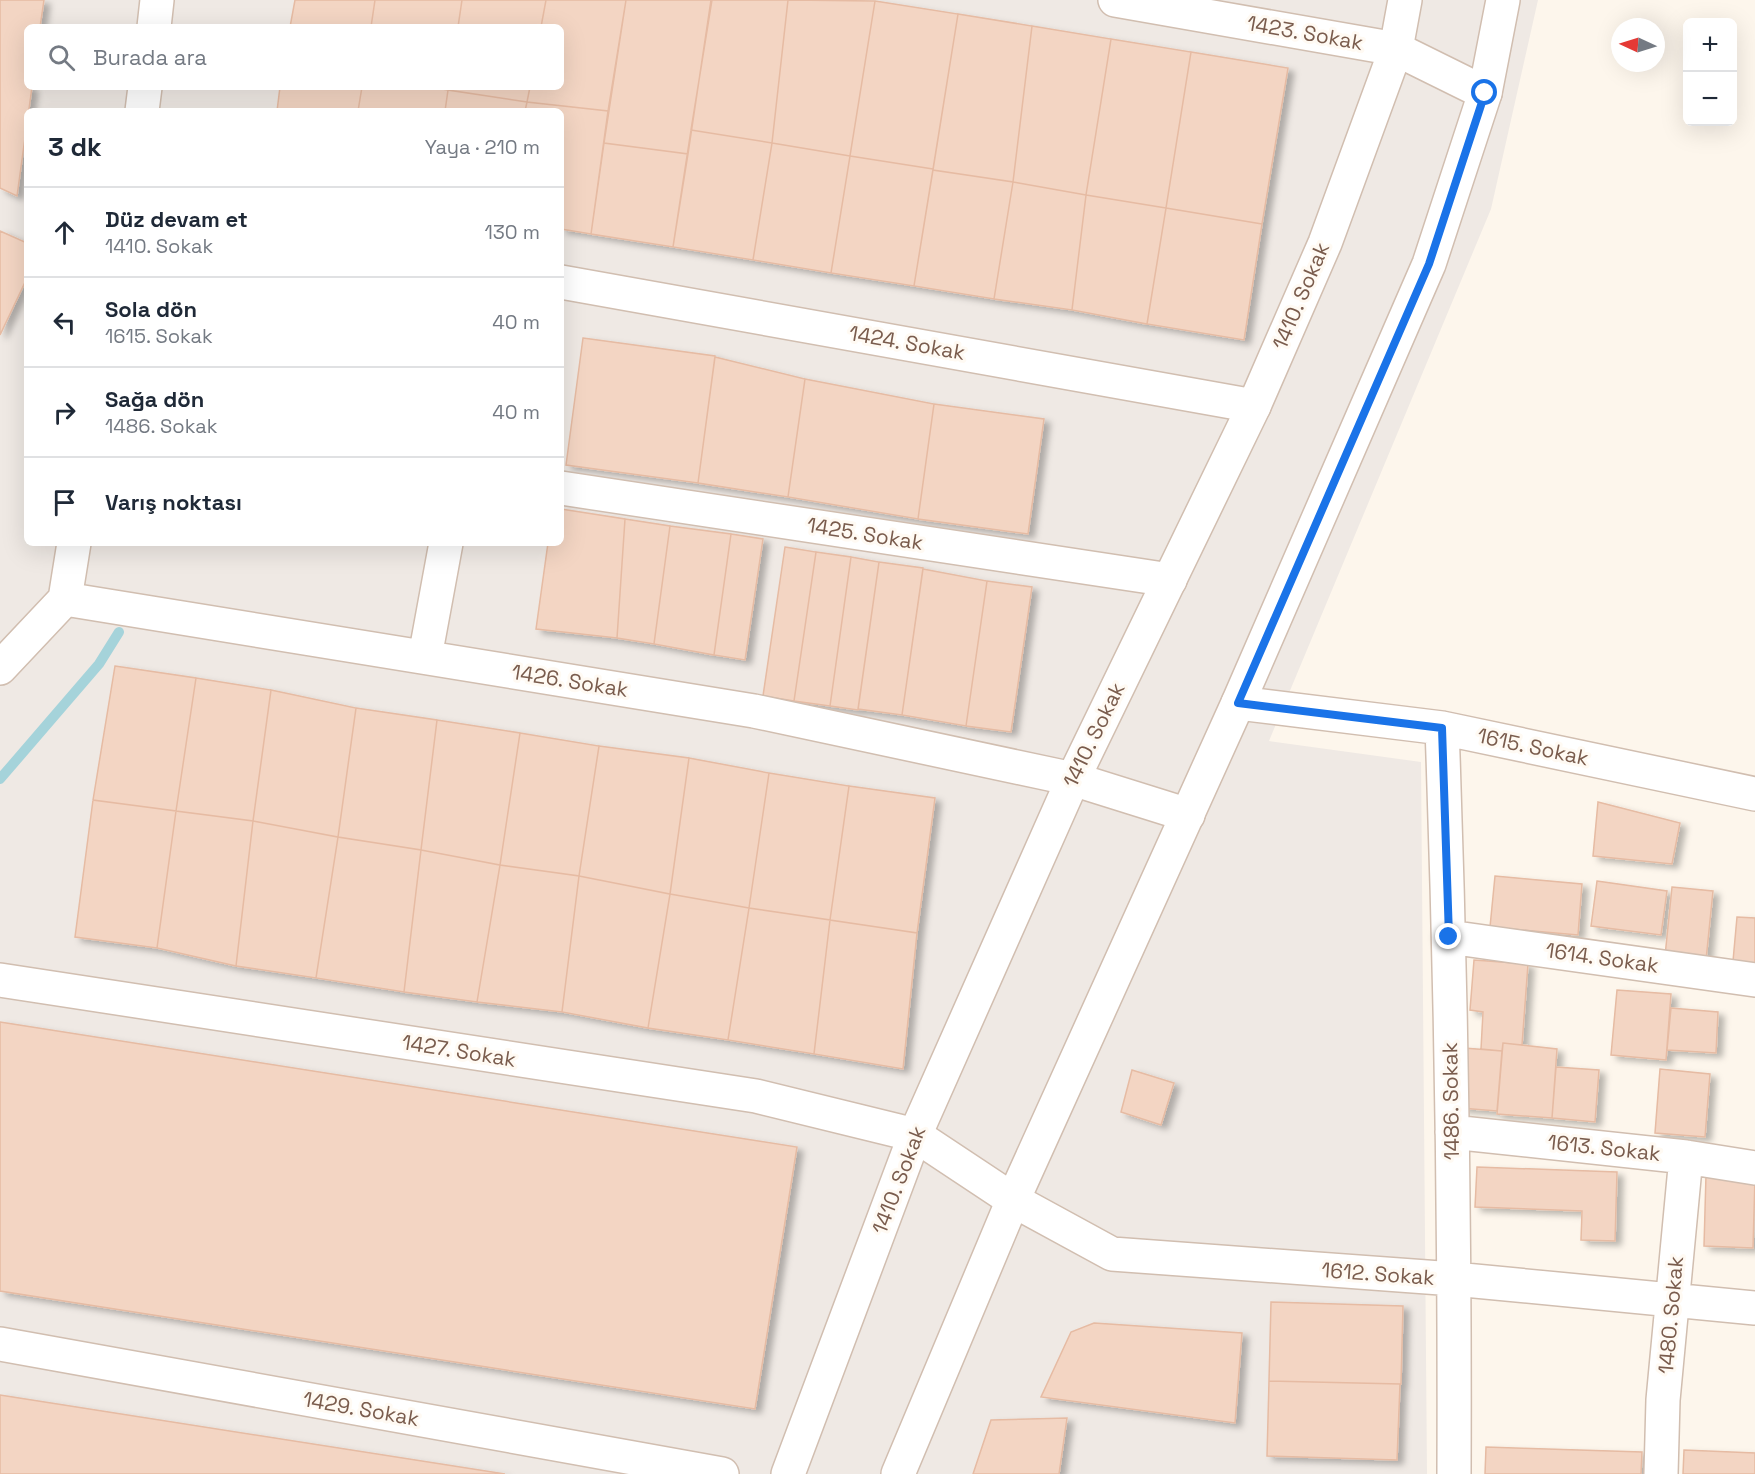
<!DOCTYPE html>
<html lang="tr">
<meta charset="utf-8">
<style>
:root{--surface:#fff;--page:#f6f6f7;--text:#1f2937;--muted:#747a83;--line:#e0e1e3}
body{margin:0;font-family:"Space Grotesk",sans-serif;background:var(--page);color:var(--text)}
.controls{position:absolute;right:18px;top:18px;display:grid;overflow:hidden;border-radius:9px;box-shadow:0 6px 24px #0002}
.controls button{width:54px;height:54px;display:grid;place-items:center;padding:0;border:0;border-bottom:2px solid var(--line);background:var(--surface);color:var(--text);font:30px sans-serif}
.compass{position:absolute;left:1611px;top:18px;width:54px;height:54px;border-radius:50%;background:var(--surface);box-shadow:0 6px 24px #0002;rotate:274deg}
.stop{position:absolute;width:18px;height:18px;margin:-14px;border:4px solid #1a73e8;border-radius:50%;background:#fff}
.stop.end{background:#1a73e8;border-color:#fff;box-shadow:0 2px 6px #0008}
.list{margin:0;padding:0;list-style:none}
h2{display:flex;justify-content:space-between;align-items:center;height:78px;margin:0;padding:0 24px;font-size:26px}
h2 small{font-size:20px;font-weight:400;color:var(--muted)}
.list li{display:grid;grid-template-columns:39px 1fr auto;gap:18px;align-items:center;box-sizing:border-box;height:90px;padding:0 24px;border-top:2px solid var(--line)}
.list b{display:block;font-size:22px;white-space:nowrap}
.list p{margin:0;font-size:20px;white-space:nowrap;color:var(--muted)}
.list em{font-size:20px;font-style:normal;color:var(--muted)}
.icon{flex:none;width:33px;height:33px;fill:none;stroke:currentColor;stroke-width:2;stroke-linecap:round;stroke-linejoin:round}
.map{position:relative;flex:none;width:1755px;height:1474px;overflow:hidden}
.search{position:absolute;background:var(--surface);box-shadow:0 6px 24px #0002;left:24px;top:24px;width:540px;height:66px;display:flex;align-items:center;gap:15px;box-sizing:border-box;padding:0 21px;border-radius:9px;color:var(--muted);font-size:22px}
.panel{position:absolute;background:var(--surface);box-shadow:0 6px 24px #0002;left:24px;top:108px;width:540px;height:438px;border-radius:9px}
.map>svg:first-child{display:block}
.industrial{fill:#efe9e4;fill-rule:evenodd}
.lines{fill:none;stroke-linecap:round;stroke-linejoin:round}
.stream{stroke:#a5d3da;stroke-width:10}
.building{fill:#f3d5c3;stroke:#e6bba3;stroke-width:1.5;filter:url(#shadow)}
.minor-casing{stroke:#d1beb0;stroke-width:36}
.tertiary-casing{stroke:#d1beb0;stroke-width:36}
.minor{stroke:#fff;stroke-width:33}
.tertiary{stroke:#fff;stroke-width:33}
.route{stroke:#1a73e8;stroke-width:8}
.labels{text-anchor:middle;stroke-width:6;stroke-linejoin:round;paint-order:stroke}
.street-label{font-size:21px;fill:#7a5c4d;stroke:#fffaf3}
</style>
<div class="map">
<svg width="1755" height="1474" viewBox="0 0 1755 1474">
<defs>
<filter id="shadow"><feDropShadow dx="6" dy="4" stdDeviation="3" flood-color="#0004"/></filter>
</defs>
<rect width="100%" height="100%" fill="#fdf6ec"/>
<path class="industrial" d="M 0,0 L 1538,0 L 1491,209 L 1269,741 L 1421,762 L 1427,1474 L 0,1474 ZM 27,27 L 561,27 L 561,87 L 27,87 ZM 27,111 L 561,111 L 561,543 L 27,543 Z"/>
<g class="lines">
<path class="stream" d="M 0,779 L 99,664 L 119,632"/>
</g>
<path class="building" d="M 0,0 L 44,0 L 40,27 L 27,27 L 27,87 L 32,87 L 17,196 L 0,188 Z
M 295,0 L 375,0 L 371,27 L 290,27 Z
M 375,0 L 462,0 L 458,27 L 371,27 Z
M 462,0 L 546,0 L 541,27 L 458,27 Z
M 546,0 L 626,0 L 608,111 L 527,102 L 530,87 L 561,87 L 561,27 L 541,27 Z
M 626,0 L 711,0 L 688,154 L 604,143 Z
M 712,0 L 788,0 L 772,143 L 691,130 Z
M 788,0 L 875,1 L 850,156 L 772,143 Z
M 875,1 L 958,14 L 933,169 L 850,156 Z
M 958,14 L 1032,26 L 1013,182 L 933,170 Z
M 1032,26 L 1111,39 L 1086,195 L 1013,182 Z
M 1111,39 L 1191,52 L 1166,208 L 1086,195 Z
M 1191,52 L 1288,68 L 1262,224 L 1166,208 Z
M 280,87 L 362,87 L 358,111 L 277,111 Z
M 362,87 L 430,87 L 448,90 L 445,111 L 358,111 Z
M 448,87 L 530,87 L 527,102 L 448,90 Z
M 448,90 L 527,102 L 525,111 L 445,111 Z
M 527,102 L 608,111 L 591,234 L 561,229 L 561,111 L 525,111 Z
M 691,130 L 772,143 L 753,260 L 673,247 Z
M 604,143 L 688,154 L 673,247 L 591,234 Z
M 772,143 L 850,156 L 831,273 L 753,260 Z
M 850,156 L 933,169 L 914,286 L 831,273 Z
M 933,170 L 1013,182 L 994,299 L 914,286 Z
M 1013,182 L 1086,195 L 1072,310 L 994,299 Z
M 1086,195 L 1166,208 L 1147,324 L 1072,310 Z
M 1166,208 L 1262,224 L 1244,340 L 1147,324 Z
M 0,231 L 27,243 L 27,278 L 0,335 Z
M 583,338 L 715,356 L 698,483 L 566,465 Z
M 715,357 L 805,379 L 788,497 L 698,483 Z
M 805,379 L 934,404 L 918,519 L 788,497 Z
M 934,404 L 1044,419 L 1028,534 L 918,519 Z
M 561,509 L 625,519 L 617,638 L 536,629 L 548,543 L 561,543 Z
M 625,519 L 670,526 L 654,644 L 617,638 Z
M 670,526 L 731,534 L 714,655 L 654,644 Z
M 731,534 L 763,539 L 745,660 L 714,655 Z
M 785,547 L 816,552 L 794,701 L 763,696 Z
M 816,552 L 851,557 L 830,706 L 794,701 Z
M 851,557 L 879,562 L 858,710 L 830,706 Z
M 879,562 L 923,568 L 902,715 L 858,709 Z
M 923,569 L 987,581 L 966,726 L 902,715 Z
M 987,581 L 1032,587 L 1011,732 L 966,726 Z
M 115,666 L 196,678 L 176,811 L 93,800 Z
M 196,678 L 271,690 L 253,821 L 176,811 Z
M 271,690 L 356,708 L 338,837 L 253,821 Z
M 356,708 L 437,720 L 421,850 L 338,837 Z
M 437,720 L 520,733 L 500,865 L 421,850 Z
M 520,733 L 599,746 L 579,876 L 500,865 Z
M 599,746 L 689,758 L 670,894 L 579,876 Z
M 689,758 L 769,773 L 749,908 L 670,894 Z
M 769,773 L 849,786 L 830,920 L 749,908 Z
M 849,786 L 935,798 L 917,933 L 830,920 Z
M 93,800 L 176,811 L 157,948 L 75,937 Z
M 1598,802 L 1680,823 L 1672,864 L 1593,856 Z
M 176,811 L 253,821 L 236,966 L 157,948 Z
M 253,821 L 338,837 L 316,978 L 236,966 Z
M 338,837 L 421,850 L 404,992 L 316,978 Z
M 421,850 L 500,865 L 477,1002 L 404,992 Z
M 500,865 L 579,876 L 562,1012 L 477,1002 Z
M 579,876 L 670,894 L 648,1028 L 562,1012 Z
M 1495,876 L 1582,884 L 1578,935 L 1490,927 Z
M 1597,881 L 1667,891 L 1661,935 L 1591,926 Z
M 1672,887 L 1713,891 L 1706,960 L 1665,956 Z
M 670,894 L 749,908 L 728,1040 L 648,1028 Z
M 749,908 L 830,920 L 814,1054 L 728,1040 Z
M 1737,917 L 1755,918 L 1755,974 L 1732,972 Z
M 830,920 L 917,933 L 903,1069 L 814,1054 Z
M 1474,960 L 1528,964 L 1522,1045 L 1503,1043 L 1502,1051 L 1481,1049 L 1483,1012 L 1470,1010 Z
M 1617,990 L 1671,994 L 1666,1060 L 1611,1055 Z
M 1671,1008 L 1718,1012 L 1716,1053 L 1667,1050 Z
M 0,1022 L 797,1147 L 755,1409 L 0,1291 Z
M 1503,1043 L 1557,1049 L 1552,1118 L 1497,1114 Z
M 1464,1048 L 1502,1051 L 1497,1111 L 1460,1108 Z
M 1556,1067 L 1599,1070 L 1595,1122 L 1552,1118 Z
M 1660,1069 L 1710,1074 L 1705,1137 L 1655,1133 Z
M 1132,1070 L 1174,1083 L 1161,1125 L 1121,1112 Z
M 1477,1167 L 1617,1172 L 1615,1241 L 1581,1240 L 1582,1211 L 1475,1207 Z
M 1706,1175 L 1755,1177 L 1753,1248 L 1704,1246 Z
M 1271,1302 L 1403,1306 L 1401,1384 L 1269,1381 Z
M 1094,1323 L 1242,1333 L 1235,1423 L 1041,1397 L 1071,1332 Z
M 1269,1381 L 1400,1384 L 1397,1460 L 1267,1456 Z
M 0,1395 L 505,1474 L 0,1474 Z
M 1067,1418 L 1059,1474 L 973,1474 L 991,1420 Z
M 1486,1447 L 1642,1452 L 1641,1474 L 1485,1474 Z
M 1684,1450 L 1755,1453 L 1755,1474 L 1683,1474 Z"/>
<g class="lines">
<defs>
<path id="minor" d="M 1115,0 L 1396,49 L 1485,93
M 154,27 L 157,0
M 142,111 L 145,87
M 561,282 L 1254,406
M 561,488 L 1170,580
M 65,599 L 754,711 L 1073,779 L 1188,815
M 425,657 L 446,543
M 0,668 L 65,599 L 74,543
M 1238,703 L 1442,728 L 1755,794
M 1442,728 C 1451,976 1455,1225 1454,1474
M 1449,937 L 1755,980
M 0,980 L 756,1096 L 915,1135 L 1013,1200 L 1112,1254 L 1454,1279 L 1755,1308
M 1452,1132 L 1686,1157 L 1755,1168
M 0,1344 L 722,1474
M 1661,1474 L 1663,1400 L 1686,1157"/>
<path id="tertiary" d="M 788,1474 L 915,1135 L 1073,779 L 1254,406 L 1325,243 L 1396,49 L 1405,0
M 898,1474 L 1013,1200 L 1238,703 L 1429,264 L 1485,93 L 1503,0"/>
</defs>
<use href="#minor" class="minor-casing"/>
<use href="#tertiary" class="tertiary-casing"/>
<use href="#minor" class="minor"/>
<use href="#tertiary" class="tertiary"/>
</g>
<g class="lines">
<path class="route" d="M 1449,937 L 1442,728 L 1238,703 L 1429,264 L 1485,93"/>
</g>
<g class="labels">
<g class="street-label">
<text transform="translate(1305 33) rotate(10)" y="7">1423. Sokak</text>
<text transform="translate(1301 296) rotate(-67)" y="7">1410. Sokak</text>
<text transform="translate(907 343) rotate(10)" y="7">1424. Sokak</text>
<text transform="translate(865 534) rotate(9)" y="7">1425. Sokak</text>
<text transform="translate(570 681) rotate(9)" y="7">1426. Sokak</text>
<text transform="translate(1094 735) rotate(-64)" y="7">1410. Sokak</text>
<text transform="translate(1533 747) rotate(12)" y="7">1615. Sokak</text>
<text transform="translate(1602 958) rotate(8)" y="7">1614. Sokak</text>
<text transform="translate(459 1051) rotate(9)" y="7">1427. Sokak</text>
<text transform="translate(1451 1101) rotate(-91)" y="7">1486. Sokak</text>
<text transform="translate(1604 1148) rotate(6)" y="7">1613. Sokak</text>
<text transform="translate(899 1180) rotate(-69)" y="7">1410. Sokak</text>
<text transform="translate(1378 1274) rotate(4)" y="7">1612. Sokak</text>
<text transform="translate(1671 1315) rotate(-85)" y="7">1480. Sokak</text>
<text transform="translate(361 1409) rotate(10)" y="7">1429. Sokak</text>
</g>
</g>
</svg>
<div class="controls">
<button>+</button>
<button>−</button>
</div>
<svg class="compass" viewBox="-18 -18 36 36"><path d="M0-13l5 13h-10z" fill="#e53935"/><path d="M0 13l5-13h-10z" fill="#747a83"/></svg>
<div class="stop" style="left:1485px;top:93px"></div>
<div class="stop end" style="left:1449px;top:937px"></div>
<div class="search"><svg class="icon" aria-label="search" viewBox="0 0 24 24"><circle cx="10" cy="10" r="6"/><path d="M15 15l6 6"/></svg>Burada ara</div>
<section class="panel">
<h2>3 dk<small>Yaya · 210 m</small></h2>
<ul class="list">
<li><svg class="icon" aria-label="ahead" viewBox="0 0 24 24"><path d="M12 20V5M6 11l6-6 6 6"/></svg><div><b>Düz devam et</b><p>1410. Sokak</p></div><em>130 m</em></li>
<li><svg class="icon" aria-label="left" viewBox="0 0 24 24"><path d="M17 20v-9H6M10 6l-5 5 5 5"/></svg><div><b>Sola dön</b><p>1615. Sokak</p></div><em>40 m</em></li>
<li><svg class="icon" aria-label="right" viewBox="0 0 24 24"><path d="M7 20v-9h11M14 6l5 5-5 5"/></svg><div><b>Sağa dön</b><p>1486. Sokak</p></div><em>40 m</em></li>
<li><svg class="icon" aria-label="arrive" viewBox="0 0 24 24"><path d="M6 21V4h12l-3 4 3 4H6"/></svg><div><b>Varış noktası</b></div></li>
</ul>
</section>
</div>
